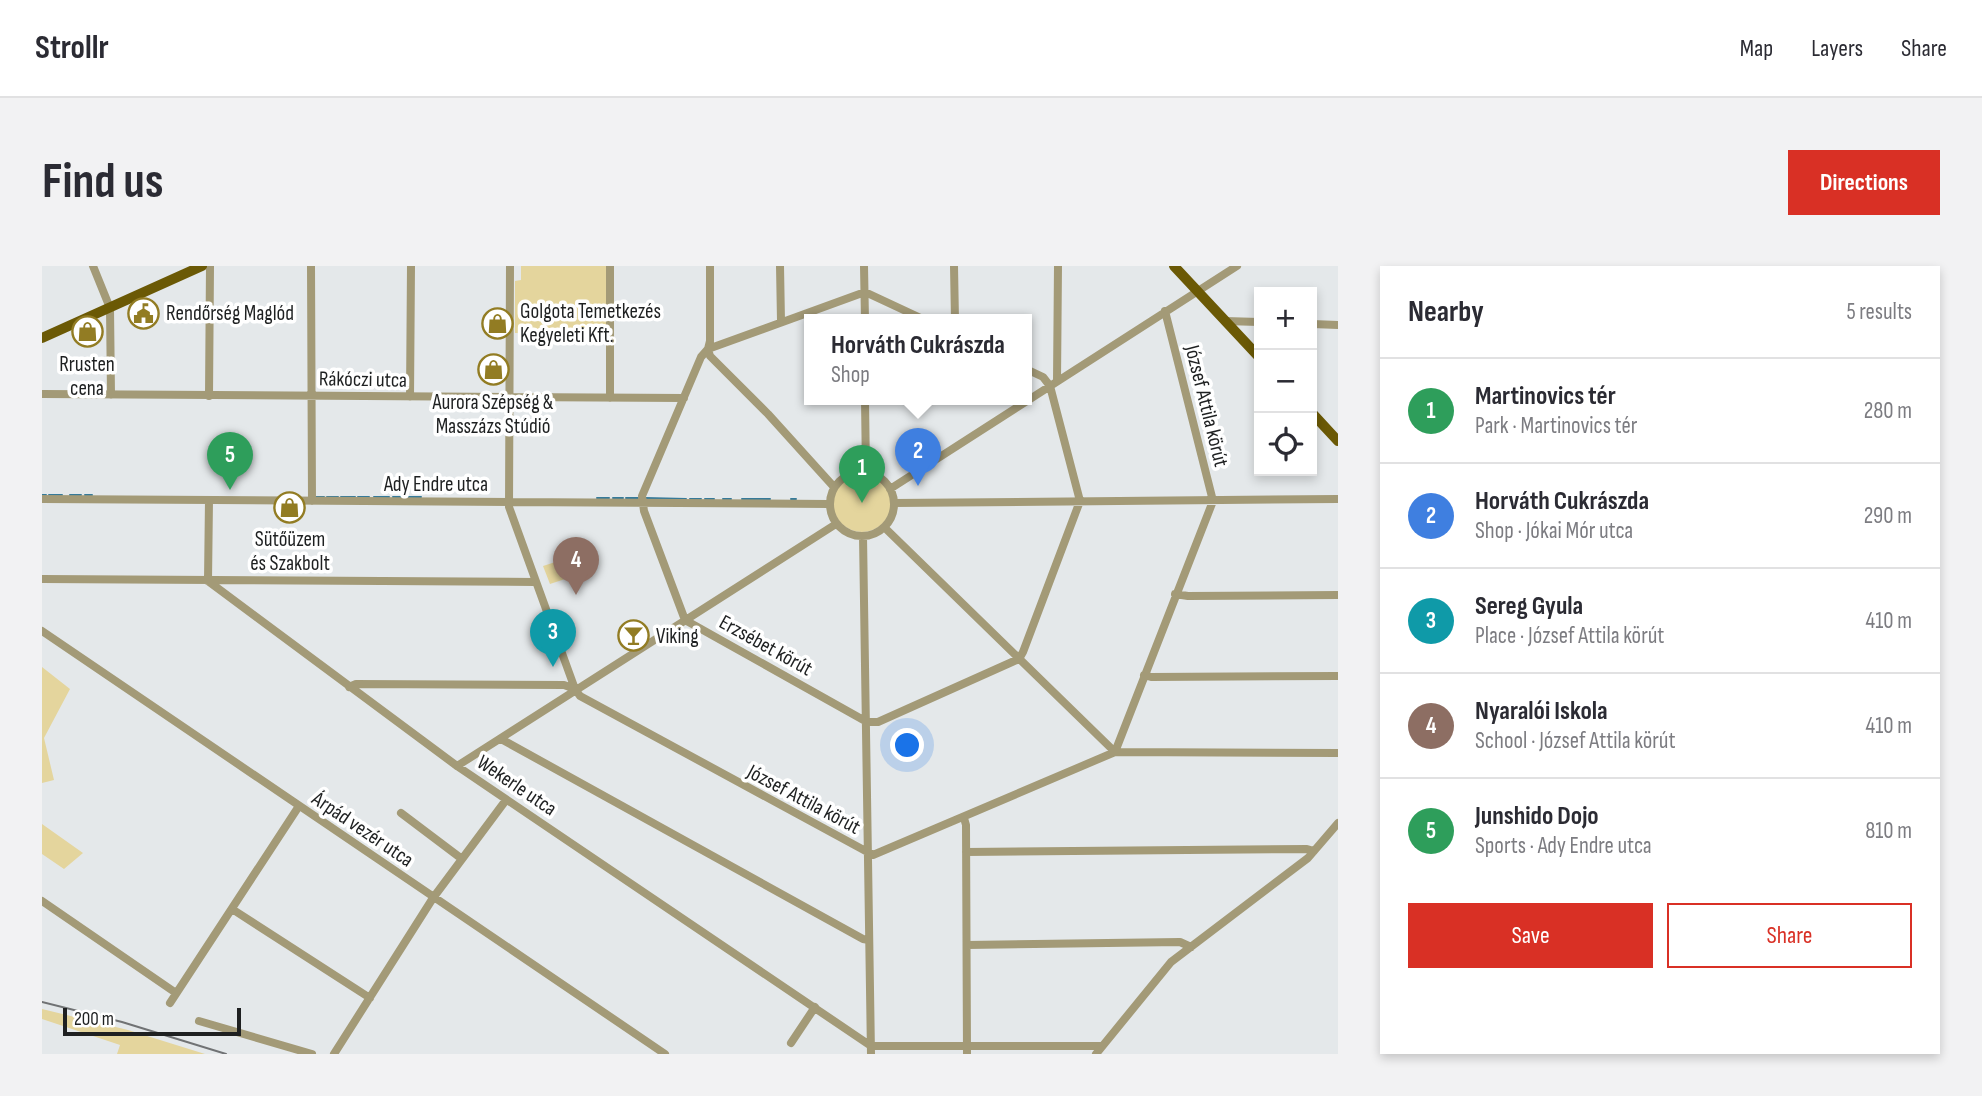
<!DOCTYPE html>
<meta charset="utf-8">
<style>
:root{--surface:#fff;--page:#f2f2f3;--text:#2b2b33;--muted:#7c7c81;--line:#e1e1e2;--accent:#d93025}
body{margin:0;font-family:"Sofia Sans Condensed",sans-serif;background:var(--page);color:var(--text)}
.controls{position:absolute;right:21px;top:21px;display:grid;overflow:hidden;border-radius:0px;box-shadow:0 4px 10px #0003}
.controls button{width:63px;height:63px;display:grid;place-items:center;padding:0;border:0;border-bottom:2px solid var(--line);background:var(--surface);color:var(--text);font:35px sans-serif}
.scale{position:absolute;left:21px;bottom:18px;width:178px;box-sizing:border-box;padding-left:7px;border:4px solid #1e2021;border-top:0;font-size:19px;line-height:24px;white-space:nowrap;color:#1e2021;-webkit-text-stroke:5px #fff;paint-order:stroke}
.you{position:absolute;left:866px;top:480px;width:24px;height:24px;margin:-18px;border:5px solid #fff;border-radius:50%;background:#1a73e8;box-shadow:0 0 0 10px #1a73e833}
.badge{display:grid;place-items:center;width:46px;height:46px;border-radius:50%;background:var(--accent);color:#fff;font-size:23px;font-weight:700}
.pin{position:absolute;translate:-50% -58px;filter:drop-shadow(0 2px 4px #0008)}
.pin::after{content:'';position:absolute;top:37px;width:24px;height:21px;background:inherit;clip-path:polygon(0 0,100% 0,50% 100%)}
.popup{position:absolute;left:762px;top:48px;width:228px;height:91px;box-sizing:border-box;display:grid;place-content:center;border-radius:0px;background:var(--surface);filter:drop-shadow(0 2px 5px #0005);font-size:23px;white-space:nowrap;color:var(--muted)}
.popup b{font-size:26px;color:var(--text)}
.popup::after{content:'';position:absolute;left:50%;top:100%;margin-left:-14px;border:14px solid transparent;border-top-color:var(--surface)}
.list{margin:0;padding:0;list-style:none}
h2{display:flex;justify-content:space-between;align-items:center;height:91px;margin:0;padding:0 28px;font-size:30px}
h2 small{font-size:23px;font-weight:400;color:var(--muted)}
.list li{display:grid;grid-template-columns:46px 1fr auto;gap:21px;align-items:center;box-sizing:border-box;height:105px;padding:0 28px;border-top:2px solid var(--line)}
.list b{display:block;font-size:26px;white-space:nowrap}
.list p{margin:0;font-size:23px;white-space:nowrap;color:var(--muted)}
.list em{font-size:23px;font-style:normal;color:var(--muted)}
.actions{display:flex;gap:14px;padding:21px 28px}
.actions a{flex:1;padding:16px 0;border:2px solid var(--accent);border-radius:0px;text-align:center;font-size:24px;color:var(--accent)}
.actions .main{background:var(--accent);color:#fff}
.icon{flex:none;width:38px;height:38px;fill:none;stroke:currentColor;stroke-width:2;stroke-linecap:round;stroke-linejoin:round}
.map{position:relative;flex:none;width:1296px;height:788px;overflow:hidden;border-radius:0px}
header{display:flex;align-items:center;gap:42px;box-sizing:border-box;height:98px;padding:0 35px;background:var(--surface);border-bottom:2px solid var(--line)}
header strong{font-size:33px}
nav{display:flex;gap:38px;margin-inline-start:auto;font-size:24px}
.intro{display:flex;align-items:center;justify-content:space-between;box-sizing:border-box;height:168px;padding:0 42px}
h1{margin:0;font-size:49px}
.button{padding:18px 32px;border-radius:0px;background:var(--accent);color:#fff;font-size:24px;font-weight:700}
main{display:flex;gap:42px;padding:0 42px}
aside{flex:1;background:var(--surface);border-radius:0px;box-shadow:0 4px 10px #0003}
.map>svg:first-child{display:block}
.green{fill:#e4d59d}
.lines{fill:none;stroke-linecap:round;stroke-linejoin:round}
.stream{stroke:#367a99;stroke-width:2}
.minor{stroke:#a39a77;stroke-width:8}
.major{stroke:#6b5905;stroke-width:10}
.rail{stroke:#707274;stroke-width:2}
.labels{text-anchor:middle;stroke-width:7;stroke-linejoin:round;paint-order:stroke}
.poi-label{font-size:21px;fill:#1e2021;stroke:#fff;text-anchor:start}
.street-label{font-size:21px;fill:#1e2021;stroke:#fff}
</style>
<header>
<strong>Strollr</strong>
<nav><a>Map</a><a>Layers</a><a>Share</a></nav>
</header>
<div class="intro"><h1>Find us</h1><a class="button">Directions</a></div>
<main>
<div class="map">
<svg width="1296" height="788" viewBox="0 0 1296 788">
<rect width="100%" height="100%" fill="#e4e8ea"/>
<path class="green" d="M 479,0 L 564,0 L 564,68 L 473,67 L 473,15 L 479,14 Z
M791 237a29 29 0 1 1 58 0a29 29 0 1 1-58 0Z
M 538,288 L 544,306 L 508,318 L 501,300 Z
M 0,401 L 28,423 L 2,472 L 12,514 L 0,517 Z
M 0,558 L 41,587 L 22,603 L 0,588 Z
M 0,743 L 86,764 L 163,788 L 75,788 L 78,779 L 0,753 Z"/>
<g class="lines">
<path class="stream" d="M 0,229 L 4,229
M 7,229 L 20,229
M 28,229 L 39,229
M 43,229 L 50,229
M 273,231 L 282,231
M 285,231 L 296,231
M 299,231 L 313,231
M 316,231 L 327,231
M 332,231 L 347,231
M 351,231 L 363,231
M 366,231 L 379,231
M 555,232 L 567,232
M 571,232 L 581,232
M 584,232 L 596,232
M 603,232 L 644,233
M 648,233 L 659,233
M 663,233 L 672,233
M 681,233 L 689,233
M 700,233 L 728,233
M 749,233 L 754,233"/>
<path class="minor" d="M 51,0 L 68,42 L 69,129
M 269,0 L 270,235
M 468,0 L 467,241 L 533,423 L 538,430 L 831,589 L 1073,486 L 1171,235 L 1123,45
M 668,0 L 668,75 L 666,83 L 668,90 L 726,148 L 792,221
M 738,0 L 739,55
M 822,0 L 823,54
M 912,0 L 913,54
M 883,54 L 823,26 L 666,83 L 659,91 L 600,230 L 602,245 L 643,354 L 825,456 L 836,456 L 970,396 L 977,393 L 981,386 L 1038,235 L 1008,120 L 1001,111 L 984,103
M 1183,55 L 1217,56
M 1270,58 L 1296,59
M 1015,115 L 1016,0
M 0,128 L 642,132
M 167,130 L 168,0
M 368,131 L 369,0
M 568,132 L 568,0
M 823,134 L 824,206
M788 238a32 32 0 1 1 64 0a32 32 0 1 1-64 0Z
M 848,223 L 1195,0
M 0,233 L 787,238
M 852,237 L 1296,233
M 842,261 L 1073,486 L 1296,487
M 821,270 L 829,788
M 0,313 L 493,316
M 166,315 L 415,500 L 829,780 L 1060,780
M 166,315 L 167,234
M 1133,328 L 1146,330 L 1296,329
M 0,365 L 623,788
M 1102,409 L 1109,411 L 1296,410
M 307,421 L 314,418 L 522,419 L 533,423
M 459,473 L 821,673 L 827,674
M 415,500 L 794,258
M 359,547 L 420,593
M 922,552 L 924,559 L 925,788
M 924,586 L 1265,583 L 1272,585
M 0,635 L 134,727
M 190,643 L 328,732
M 925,679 L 1138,676 L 1149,681
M 128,737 L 257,540
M 157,755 L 270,788
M 749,777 L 773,741
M 292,788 L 391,632 L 464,534
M 1054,788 L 1129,696 L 1266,592 L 1296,557"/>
<path class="major" d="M 1132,0 L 1217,91
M 0,72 L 160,0
M 1270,147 L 1296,175"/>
<path class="rail" d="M 0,736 L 80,756 L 184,788"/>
</g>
<defs>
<symbol id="civic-ring" viewBox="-11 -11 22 22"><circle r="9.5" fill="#fff" stroke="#927c23" stroke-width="1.5"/><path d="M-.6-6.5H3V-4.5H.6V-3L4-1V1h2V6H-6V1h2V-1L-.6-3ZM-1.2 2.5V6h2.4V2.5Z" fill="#927c23"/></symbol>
<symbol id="shop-ring" viewBox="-11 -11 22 22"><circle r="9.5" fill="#fff" stroke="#927c23" stroke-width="1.5"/><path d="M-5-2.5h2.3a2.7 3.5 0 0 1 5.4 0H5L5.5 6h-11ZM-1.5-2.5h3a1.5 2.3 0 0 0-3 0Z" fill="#927c23"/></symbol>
<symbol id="bar-ring" viewBox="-11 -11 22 22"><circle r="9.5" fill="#fff" stroke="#927c23" stroke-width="1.5"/><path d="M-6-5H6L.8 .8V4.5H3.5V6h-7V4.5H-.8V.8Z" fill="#927c23"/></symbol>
</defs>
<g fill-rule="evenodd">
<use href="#civic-ring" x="84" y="30" width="35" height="35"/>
<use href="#shop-ring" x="438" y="40" width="35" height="35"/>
<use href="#shop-ring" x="28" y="48" width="35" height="35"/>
<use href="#shop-ring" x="434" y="86" width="35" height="35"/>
<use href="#shop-ring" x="230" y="224" width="35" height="35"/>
<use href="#bar-ring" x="574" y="352" width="35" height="35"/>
</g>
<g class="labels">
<g class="poi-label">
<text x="478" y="52">Golgota Temetkezés<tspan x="478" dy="24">Kegyeleti Kft.</tspan></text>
<text x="124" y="54">Rendőrség Maglód</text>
<text x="45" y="105" text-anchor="middle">Rrusten<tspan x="45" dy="24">cena</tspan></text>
<text x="451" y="143" text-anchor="middle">Aurora Szépség &amp;<tspan x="451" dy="24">Masszázs Stúdió</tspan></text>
<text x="248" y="280" text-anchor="middle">Sütőüzem<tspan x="248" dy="24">és Szakbolt</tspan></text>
<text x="614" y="377">Viking</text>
</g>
<g class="street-label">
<text transform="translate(321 113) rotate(1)" y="7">Rákóczi utca</text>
<text transform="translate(1165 140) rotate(76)" y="7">József Attila körút</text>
<text x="394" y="225">Ady Endre utca</text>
<text transform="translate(724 379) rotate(29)" y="7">Erzsébet körút</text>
<text transform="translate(475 519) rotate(34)" y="7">Wekerle utca</text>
<text transform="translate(762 533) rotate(28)" y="7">József Attila körút</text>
<text transform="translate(321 563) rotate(34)" y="7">Árpád vezér utca</text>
</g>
</g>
</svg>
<div class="controls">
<button>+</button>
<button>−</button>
<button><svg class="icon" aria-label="locate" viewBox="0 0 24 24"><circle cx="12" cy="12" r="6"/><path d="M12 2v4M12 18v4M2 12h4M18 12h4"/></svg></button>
</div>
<div class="scale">200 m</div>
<div class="you"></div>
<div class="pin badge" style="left:820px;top:237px;background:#2e9e5b">1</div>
<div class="pin badge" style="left:876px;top:220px;background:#3f7fe0">2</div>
<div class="popup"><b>Horváth Cukrászda</b>Shop</div>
<div class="pin badge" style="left:511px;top:401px;background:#0f9aa8">3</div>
<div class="pin badge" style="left:534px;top:329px;background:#8d6e63">4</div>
<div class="pin badge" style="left:188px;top:224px;background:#2e9e5b">5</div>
</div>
<aside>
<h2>Nearby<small>5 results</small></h2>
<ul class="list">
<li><span class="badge" style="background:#2e9e5b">1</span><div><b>Martinovics tér</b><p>Park · Martinovics tér</p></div><em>280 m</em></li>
<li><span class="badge" style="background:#3f7fe0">2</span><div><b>Horváth Cukrászda</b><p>Shop · Jókai Mór utca</p></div><em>290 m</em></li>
<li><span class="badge" style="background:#0f9aa8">3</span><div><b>Sereg Gyula</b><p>Place · József Attila körút</p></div><em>410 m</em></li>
<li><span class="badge" style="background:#8d6e63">4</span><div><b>Nyaralói Iskola</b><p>School · József Attila körút</p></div><em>410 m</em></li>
<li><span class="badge" style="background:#2e9e5b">5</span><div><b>Junshido Dojo</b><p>Sports · Ady Endre utca</p></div><em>810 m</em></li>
</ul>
<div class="actions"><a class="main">Save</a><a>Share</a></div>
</aside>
</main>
